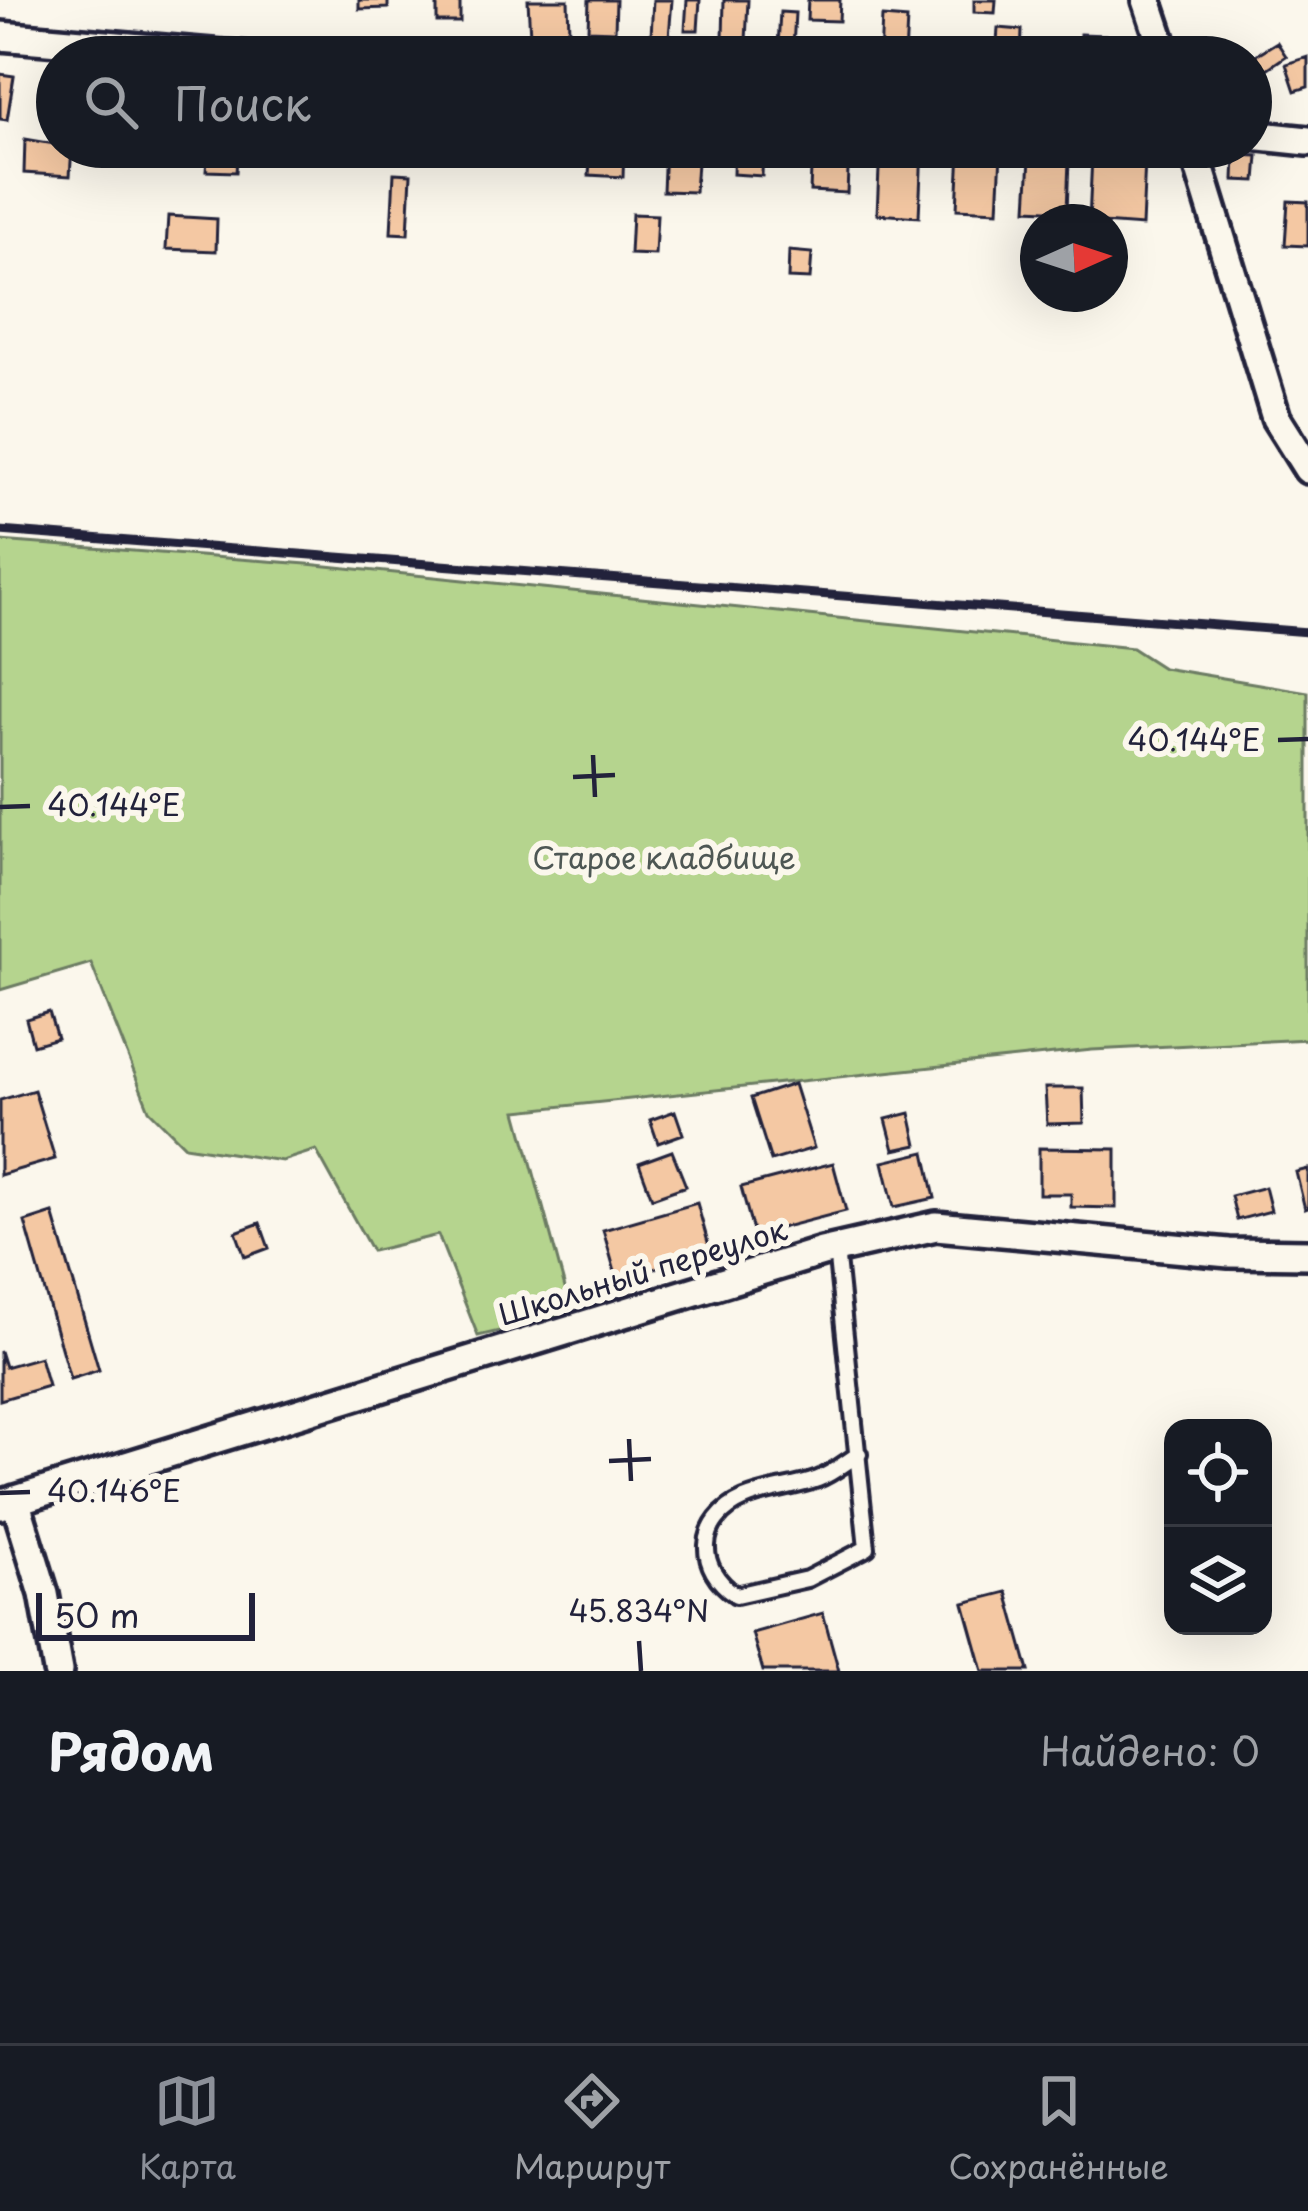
<!DOCTYPE html>
<html lang="ru">
<meta charset="utf-8">
<style>
:root{--surface:#171b24;--page:#20242c;--text:#f1f3f6;--muted:#9ea1a6;--line:#363941;--accent:#8c9099}
body{margin:0;font-family:"Playpen Sans",sans-serif;background:var(--page);color:var(--text)}
.controls{position:absolute;right:36px;bottom:36px;display:grid;overflow:hidden;border-radius:24px;box-shadow:0 12px 48px #0002}
.controls button{width:108px;height:108px;display:grid;place-items:center;padding:0;border:0;border-bottom:3px solid var(--line);background:var(--surface);color:var(--text);font:60px sans-serif}
.compass{position:absolute;left:1020px;top:204px;width:108px;height:108px;border-radius:50%;background:var(--surface);box-shadow:0 12px 48px #0002;rotate:87deg}
.scale{position:absolute;left:36px;bottom:30px;width:219px;box-sizing:border-box;padding-left:12px;border:6px solid #22223b;border-top:0;font-size:33px;line-height:42px;white-space:nowrap;color:#22223b;-webkit-text-stroke:9px #fbf7ec;paint-order:stroke}
.list{margin:0;padding:0;list-style:none}
h2{display:flex;justify-content:space-between;align-items:center;height:156px;margin:0;padding:0 48px;font-size:51px}
h2 small{font-size:39px;font-weight:400;color:var(--muted)}
.icon{flex:none;width:66px;height:66px;fill:none;stroke:currentColor;stroke-width:2;stroke-linecap:round;stroke-linejoin:round}
.map{position:relative;flex:none;width:1308px;height:1671px;overflow:hidden}
.search{position:absolute;background:var(--surface);box-shadow:0 12px 48px #0002;left:36px;right:36px;top:36px;height:132px;display:flex;align-items:center;gap:30px;box-sizing:border-box;padding:0 42px;border-radius:66px;color:var(--muted);font-size:45px}
.sheet{height:372px;background:var(--surface)}
nav{display:flex;justify-content:space-around;align-items:center;box-sizing:border-box;height:168px;border-top:3px solid var(--line);background:var(--surface);font-size:33px;color:var(--muted)}
nav a{display:grid;justify-items:center;gap:6px}
nav .on{color:var(--accent)}
.map>svg:first-child{display:block}
.green{fill:#b5d48e;stroke:#6c7b64;stroke-width:3}
.building{fill:#f4c8a3;stroke:#22223b;stroke-width:3}
.lines{fill:none;stroke-linecap:round;stroke-linejoin:round}
.service-casing{stroke:#22223b;stroke-width:22}
.minor-casing{stroke:#22223b;stroke-width:36}
.service{stroke:#fbf7ec;stroke-width:14}
.minor{stroke:#fbf7ec;stroke-width:27}
.rail{stroke:#22223b;stroke-width:9}
.ticks{fill:none;stroke:#22223b;stroke-width:4.5}
.labels{text-anchor:middle;stroke-width:12;stroke-linejoin:round;paint-order:stroke}
.park-label{font-size:30px;fill:#4e5754;stroke:#fbf7ec}
.street-label{font-size:30px;fill:#22223b;stroke:#fbf7ec}
.ticks-label{font-size:30px;text-anchor:middle;fill:#22223b;stroke:#fbf7ec;stroke-width:12;stroke-linejoin:round;paint-order:stroke}
</style>
<div class="map">
<svg width="1308" height="1671" viewBox="0 0 1308 1671">
<rect width="100%" height="100%" fill="#fbf7ec"/>
<filter id="ink" filterUnits="userSpaceOnUse"><feTurbulence type="fractalNoise" baseFrequency=".00833" numOctaves="2"/><feDisplacementMap in="SourceGraphic" scale="24" xChannelSelector="R" yChannelSelector="G"/><feConvolveMatrix kernelMatrix="1 2 1 2 8 2 1 2 1" color-interpolation-filters="sRGB"/></filter>
<g filter="url(#ink)">
<path class="green" d="M 0,541 L 307,564 L 1132,648 L 1163,668 L 1308,692 L 1308,1039 L 1092,1050 L 517,1111 L 572,1314 L 478,1336 L 438,1235 L 372,1251 L 316,1150 L 282,1161 L 185,1146 L 149,1110 L 91,963 L 0,990 Z"/>
<path class="building" d="M 359,0 L 388,0 L 388,8 L 359,9 Z
M 437,0 L 460,0 L 460,22 L 437,22 Z
M 528,0 L 568,0 L 569,34 L 530,36 Z
M 589,0 L 616,0 L 615,31 L 588,30 Z
M 653,0 L 672,0 L 669,37 L 651,36 Z
M 687,0 L 700,0 L 698,30 L 685,30 Z
M 724,0 L 748,0 L 746,41 L 723,39 Z
M 808,0 L 840,0 L 839,21 L 807,20 Z
M 974,0 L 996,0 L 995,13 L 974,12 Z
M 780,12 L 795,13 L 793,47 L 778,46 Z
M 882,17 L 907,19 L 905,57 L 880,57 Z
M 998,28 L 1022,30 L 1021,57 L 996,57 Z
M 1080,34 L 1105,35 L 1103,57 L 1079,57 Z
M 1277,42 L 1286,56 L 1261,73 L 1251,58 Z
M 1308,57 L 1308,87 L 1295,91 L 1286,64 Z
M 0,74 L 14,76 L 7,120 L 0,119 Z
M 25,139 L 72,147 L 70,176 L 24,173 Z
M 208,147 L 238,147 L 236,172 L 206,171 Z
M 348,147 L 385,147 L 384,157 L 347,155 Z
M 422,147 L 456,147 L 456,156 L 421,154 Z
M 504,147 L 551,147 L 550,164 L 504,162 Z
M 591,147 L 624,147 L 623,177 L 589,175 Z
M 665,147 L 698,147 L 695,192 L 663,191 Z
M 734,147 L 763,147 L 762,176 L 733,174 Z
M 812,147 L 849,147 L 847,193 L 810,191 Z
M 880,147 L 922,147 L 919,217 L 877,214 Z
M 960,151 L 1001,153 L 998,211 L 957,209 Z
M 1235,155 L 1258,156 L 1256,181 L 1234,180 Z
M 1092,156 L 1145,159 L 1142,226 L 1089,222 Z
M 1030,158 L 1069,160 L 1067,211 L 1027,209 Z
M 394,173 L 411,174 L 408,234 L 391,233 Z
M 1288,201 L 1308,202 L 1308,246 L 1285,245 Z
M 632,214 L 657,215 L 655,255 L 630,254 Z
M 168,216 L 217,219 L 216,251 L 166,249 Z
M 789,251 L 812,253 L 810,279 L 788,278 Z
M 49,1012 L 57,1038 L 33,1045 L 26,1019 Z
M 794,1084 L 814,1148 L 771,1161 L 751,1098 Z
M 1045,1088 L 1083,1088 L 1084,1123 L 1047,1124 Z
M 34,1090 L 55,1159 L 0,1175 L 0,1100 Z
M 675,1111 L 683,1134 L 658,1143 L 650,1120 Z
M 910,1113 L 917,1145 L 894,1150 L 886,1119 Z
M 1039,1148 L 1116,1149 L 1116,1208 L 1071,1207 L 1071,1194 L 1039,1194 Z
M 672,1151 L 686,1186 L 652,1198 L 639,1163 Z
M 925,1152 L 935,1198 L 894,1207 L 883,1162 Z
M 833,1163 L 846,1211 L 754,1235 L 741,1187 Z
M 1308,1169 L 1308,1208 L 1305,1209 L 1296,1172 Z
M 1265,1187 L 1271,1211 L 1237,1220 L 1231,1196 Z
M 697,1203 L 711,1253 L 617,1279 L 603,1230 Z
M 53,1213 L 99,1370 L 70,1379 L 25,1222 Z
M 260,1223 L 269,1248 L 245,1257 L 236,1232 Z
M 0,1351 L 5,1367 L 40,1357 L 48,1386 L 0,1400 Z
M 1007,1592 L 1029,1671 L 983,1671 L 964,1603 Z
M 823,1613 L 839,1671 L 763,1671 L 752,1633 Z"/>
<g class="lines">
<defs>
<path id="service" d="M 836,1249 L 867,1548 L 807,1579 L 736,1595 C 696,1569 696,1520 744,1499 C 767,1489 794,1488 818,1479 C 832,1474 846,1462 859,1454"/>
<path id="minor" d="M 1147,0 L 1166,57
M 0,36 L 247,57
M 1251,135 L 1308,141
M 1193,147 L 1276,418 L 1308,469
M 15,1500 L 44,1594 L 58,1671
M 0,1505 L 822,1252 L 936,1226 L 1229,1253 L 1308,1254"/>
</defs>
<use href="#service" class="service-casing"/>
<use href="#minor" class="minor-casing"/>
<use href="#service" class="service"/>
<use href="#minor" class="minor"/>
<path class="rail" d="M 0,531 L 1308,632"/>
</g>
</g>
<path class="ticks" d="M 1278,740 L 1308,739M 593,755 L 595,797M 573,777 L 615,775M 0,807 L 30,806M 629,1439 L 631,1481M 609,1461 L 651,1459M 0,1493 L 30,1492M 639,1641 L 641,1671"/>
<g class="labels">
<g class="park-label">
<text x="664" y="869">Старое кладбище</text>
</g>
<g class="street-label">
<text transform="translate(643 1273) rotate(-17)" y="10">Школьный переулок</text>
</g>
</g>
<g class="ticks-label">
<text x="1194" y="751">40.144°E</text>
<text x="114" y="816">40.144°E</text>
<text x="114" y="1502">40.146°E</text>
<text x="639" y="1622">45.834°N</text>
</g>
</svg>
<div class="controls">
<button><svg class="icon" aria-label="locate" viewBox="0 0 24 24"><circle cx="12" cy="12" r="6"/><path d="M12 2v4M12 18v4M2 12h4M18 12h4"/></svg></button>
<button><svg class="icon" aria-label="layers" viewBox="0 0 24 24"><path d="M12 4l9 5-9 5-9-5zM3 14l9 5 9-5"/></svg></button>
</div>
<svg class="compass" viewBox="-18 -18 36 36"><path d="M0-13l5 13h-10z" fill="#e53935"/><path d="M0 13l5-13h-10z" fill="#9ea1a6"/></svg>
<div class="scale">50 m</div>
<div class="search"><svg class="icon" aria-label="search" viewBox="0 0 24 24"><circle cx="10" cy="10" r="6"/><path d="M15 15l6 6"/></svg>Поиск</div>
</div>
<section class="sheet">
<h2>Рядом<small>Найдено: 0</small></h2>
<ul class="list">
</ul>
</section>
<nav>
<a class="on"><svg class="icon" aria-label="map" viewBox="0 0 24 24"><path d="M3 6l6-2 6 2 6-2v14l-6 2-6-2-6 2zM9 4v14M15 6v14"/></svg>Карта</a>
<a><svg class="icon" aria-label="directions" viewBox="0 0 24 24"><path d="M12 3l9 9-9 9-9-9zM9 14v-3h6M13 9l2 2-2 2"/></svg>Маршрут</a>
<a><svg class="icon" aria-label="saved" viewBox="0 0 24 24"><path d="M7 4h10v16l-5-4-5 4z"/></svg>Сохранённые</a>
</nav>
